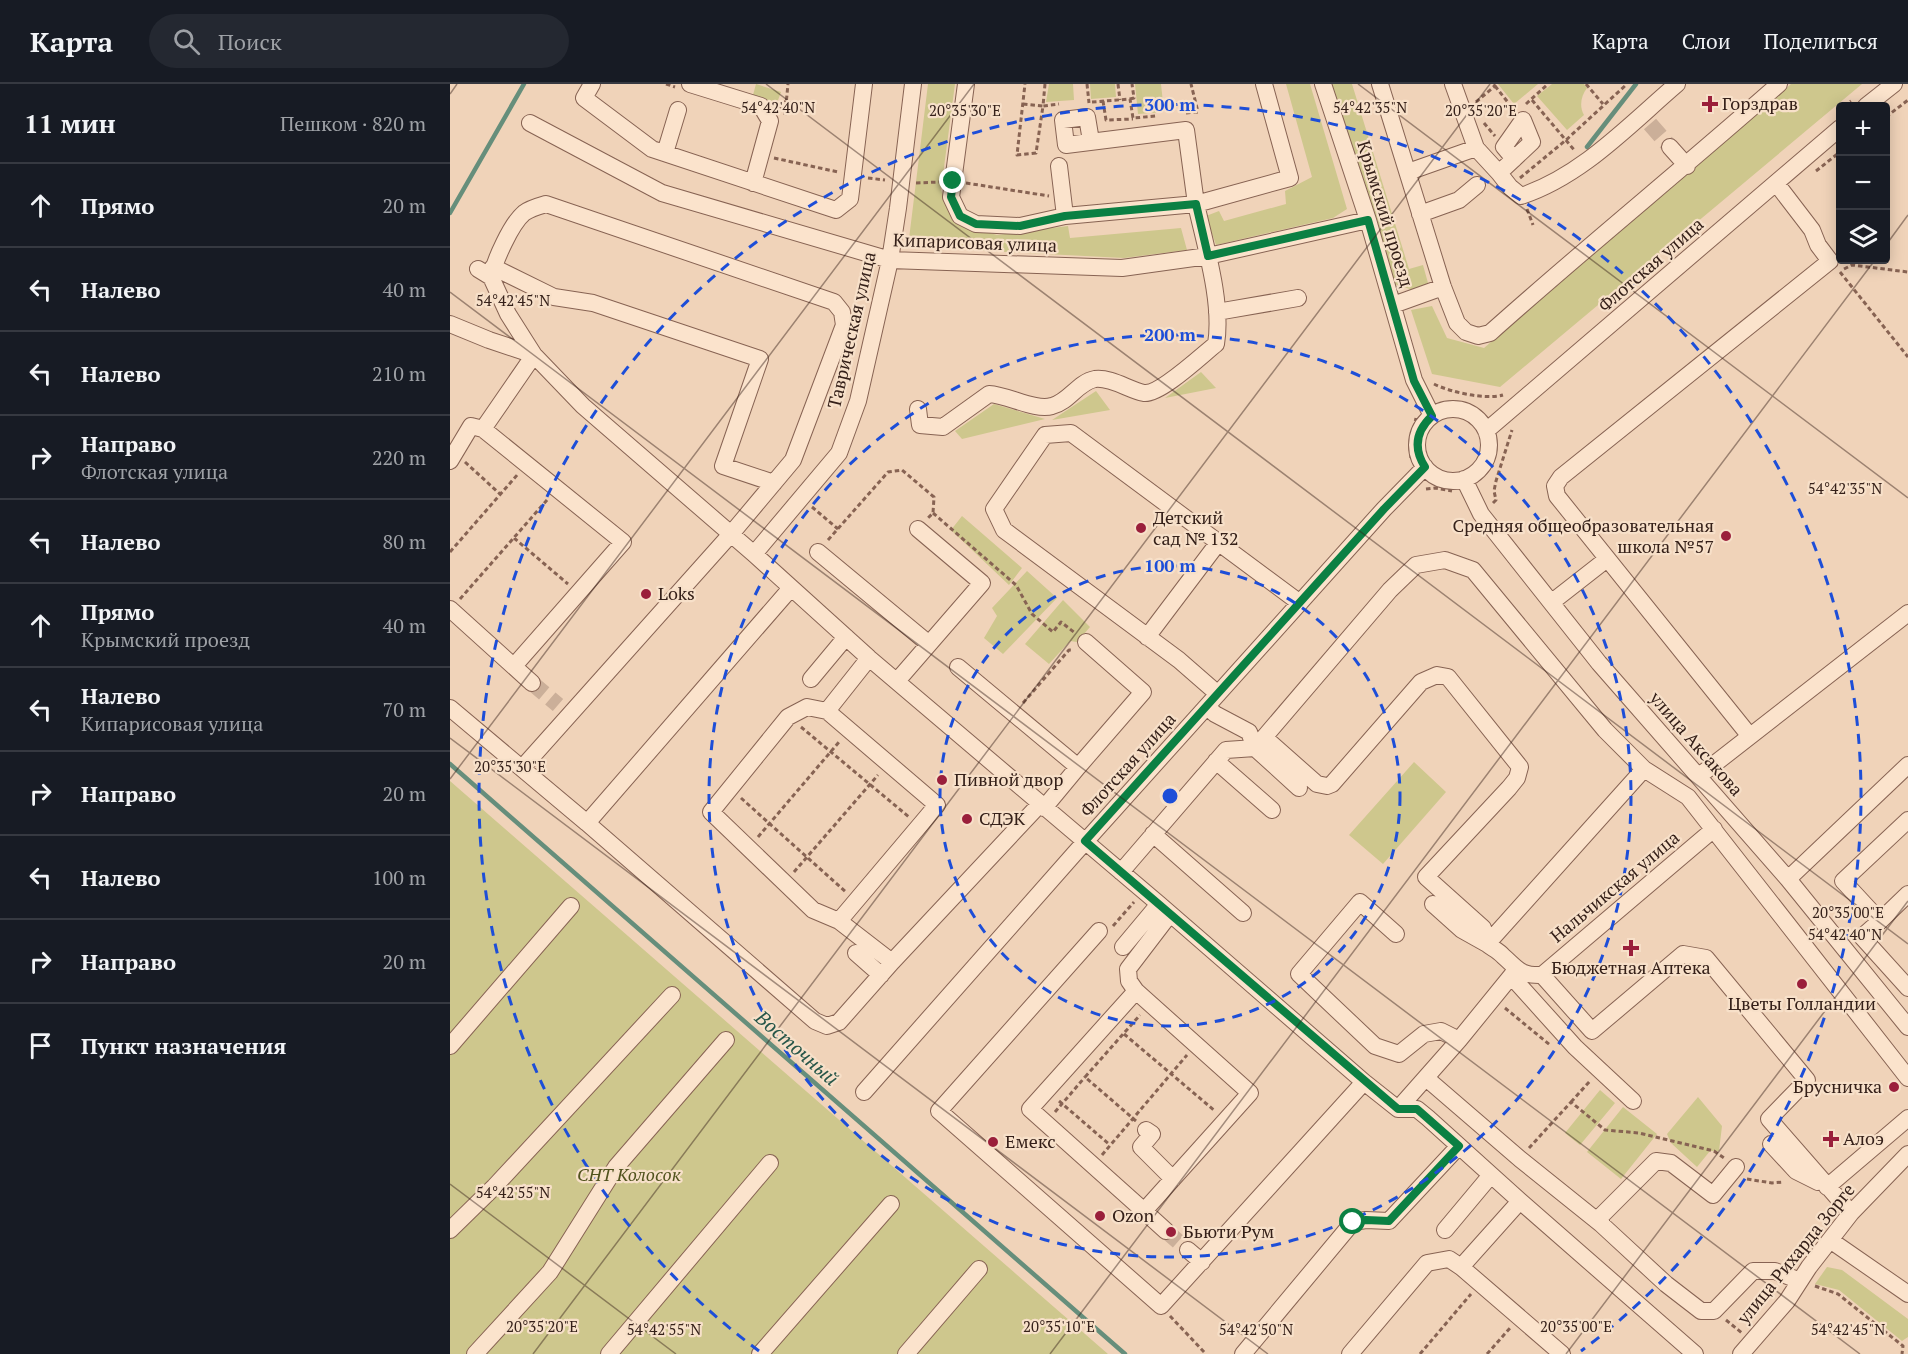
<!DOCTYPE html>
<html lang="ru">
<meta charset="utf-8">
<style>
:root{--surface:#171b24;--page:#242831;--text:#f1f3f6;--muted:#9ea1a6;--line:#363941}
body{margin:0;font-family:"PT Serif",serif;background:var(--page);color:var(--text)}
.controls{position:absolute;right:18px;top:18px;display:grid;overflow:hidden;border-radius:6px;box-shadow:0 3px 15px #0003}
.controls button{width:54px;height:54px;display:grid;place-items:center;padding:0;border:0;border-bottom:2px solid var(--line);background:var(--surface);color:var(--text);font:30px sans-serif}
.stop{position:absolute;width:18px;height:18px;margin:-14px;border:4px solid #0b8043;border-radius:50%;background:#fff}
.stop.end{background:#0b8043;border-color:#fff;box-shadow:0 2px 6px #0008}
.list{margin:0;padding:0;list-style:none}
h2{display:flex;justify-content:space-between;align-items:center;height:78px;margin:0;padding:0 24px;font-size:26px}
h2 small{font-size:20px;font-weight:400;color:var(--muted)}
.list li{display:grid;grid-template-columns:39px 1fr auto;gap:18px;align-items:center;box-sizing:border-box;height:84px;padding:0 24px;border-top:2px solid var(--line)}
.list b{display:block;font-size:22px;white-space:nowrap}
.list p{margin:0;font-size:20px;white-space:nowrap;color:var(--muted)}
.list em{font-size:20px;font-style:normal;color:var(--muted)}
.icon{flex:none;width:33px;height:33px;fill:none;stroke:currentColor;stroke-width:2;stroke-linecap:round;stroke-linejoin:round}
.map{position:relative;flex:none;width:1458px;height:1270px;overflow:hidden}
header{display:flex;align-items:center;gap:36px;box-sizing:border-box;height:84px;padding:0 30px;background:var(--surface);border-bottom:2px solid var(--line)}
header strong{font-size:28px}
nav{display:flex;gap:33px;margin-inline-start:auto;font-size:21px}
.search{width:420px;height:54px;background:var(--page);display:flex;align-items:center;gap:15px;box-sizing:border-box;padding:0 21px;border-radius:33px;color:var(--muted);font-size:22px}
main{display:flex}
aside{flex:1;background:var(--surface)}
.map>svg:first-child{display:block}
.green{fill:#cec78d}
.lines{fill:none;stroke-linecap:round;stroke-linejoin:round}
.stream{stroke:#668e7b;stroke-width:4.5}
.minor-tunnel{stroke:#cbaf99;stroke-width:16;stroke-dasharray:16 8;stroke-linecap:butt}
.minor-casing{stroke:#876353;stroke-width:18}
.path{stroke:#876353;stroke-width:3;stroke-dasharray:4.5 3;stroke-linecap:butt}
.minor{stroke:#fbe3cc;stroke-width:16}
.route{stroke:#0b8043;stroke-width:8}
.ticks{fill:none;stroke:#352019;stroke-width:1.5;stroke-opacity:0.45}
.ring{fill:none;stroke:#1d4ed8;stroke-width:3;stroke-dasharray:10 8}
.poi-dot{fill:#9a1f3b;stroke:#f7e0c9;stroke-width:2}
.labels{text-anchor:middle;stroke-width:4.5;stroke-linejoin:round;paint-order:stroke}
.poi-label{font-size:18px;fill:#352019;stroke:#f7e0c9;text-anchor:start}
.street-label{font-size:18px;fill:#352019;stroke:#f7e0c9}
.park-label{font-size:18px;font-style:italic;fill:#51531e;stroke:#f7e0c9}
.water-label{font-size:20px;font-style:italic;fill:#275649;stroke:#f7e0c9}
.ticks-label{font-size:15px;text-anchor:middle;fill:#352019;stroke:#f7e0c9;stroke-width:4.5;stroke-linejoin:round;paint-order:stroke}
.centre{fill:#1d4ed8;stroke:#f7e0c9;stroke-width:3}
.ring-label{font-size:18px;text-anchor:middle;font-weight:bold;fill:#1d4ed8;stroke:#f7e0c9;stroke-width:4.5;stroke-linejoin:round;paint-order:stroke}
</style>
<header>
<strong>Карта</strong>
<div class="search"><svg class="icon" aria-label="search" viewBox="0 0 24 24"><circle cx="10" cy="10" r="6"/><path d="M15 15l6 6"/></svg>Поиск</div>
<nav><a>Карта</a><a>Слои</a><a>Поделиться</a></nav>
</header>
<main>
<aside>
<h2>11 мин<small>Пешком · 820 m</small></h2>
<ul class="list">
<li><svg class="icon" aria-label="ahead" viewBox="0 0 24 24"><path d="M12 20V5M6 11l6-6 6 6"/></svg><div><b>Прямо</b></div><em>20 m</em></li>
<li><svg class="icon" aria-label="left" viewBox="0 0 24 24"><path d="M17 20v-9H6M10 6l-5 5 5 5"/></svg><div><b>Налево</b></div><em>40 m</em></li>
<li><svg class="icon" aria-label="left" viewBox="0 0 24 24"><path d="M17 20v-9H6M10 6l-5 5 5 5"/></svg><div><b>Налево</b></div><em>210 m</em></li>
<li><svg class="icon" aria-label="right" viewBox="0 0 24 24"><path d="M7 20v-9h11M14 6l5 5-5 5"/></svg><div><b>Направо</b><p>Флотская улица</p></div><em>220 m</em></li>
<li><svg class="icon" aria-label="left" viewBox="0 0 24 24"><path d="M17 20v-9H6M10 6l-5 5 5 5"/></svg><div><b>Налево</b></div><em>80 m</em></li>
<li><svg class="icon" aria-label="ahead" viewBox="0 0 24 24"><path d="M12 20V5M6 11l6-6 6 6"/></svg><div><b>Прямо</b><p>Крымский проезд</p></div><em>40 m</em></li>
<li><svg class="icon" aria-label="left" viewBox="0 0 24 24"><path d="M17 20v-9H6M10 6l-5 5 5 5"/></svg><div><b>Налево</b><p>Кипарисовая улица</p></div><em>70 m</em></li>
<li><svg class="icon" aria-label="right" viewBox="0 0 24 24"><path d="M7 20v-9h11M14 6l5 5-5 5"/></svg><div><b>Направо</b></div><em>20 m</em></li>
<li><svg class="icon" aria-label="left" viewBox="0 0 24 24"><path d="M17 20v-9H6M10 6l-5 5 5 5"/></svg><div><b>Налево</b></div><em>100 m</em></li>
<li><svg class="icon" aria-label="right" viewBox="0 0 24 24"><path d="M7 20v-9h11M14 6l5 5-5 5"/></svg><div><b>Направо</b></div><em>20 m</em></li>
<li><svg class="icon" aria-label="arrive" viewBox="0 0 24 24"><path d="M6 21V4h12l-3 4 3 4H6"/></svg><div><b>Пункт назначения</b></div></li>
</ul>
</aside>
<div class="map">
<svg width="1458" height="1270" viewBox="0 0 1458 1270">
<rect width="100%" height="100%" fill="#f0d3b9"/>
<path class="green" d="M 306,0 L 331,8 L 327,19 L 303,11 Z
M 478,0 L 505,0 L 491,106 L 505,139 L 547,151 L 618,142 L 620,154 L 731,144 L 737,166 L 674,174 L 458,163 Z
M 599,0 L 623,0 L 624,16 L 596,18 Z
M 640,0 L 665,0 L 666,13 L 641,15 Z
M 685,0 L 711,0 L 714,28 L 688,30 Z
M 836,0 L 860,0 L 897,125 L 883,134 L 766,161 L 756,132 L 769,127 L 774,137 L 836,120 L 835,107 L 862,93 Z
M 882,0 L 902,0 L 959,185 L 973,181 L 978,199 L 963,206 L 944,200 Z
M 1048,0 L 1088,0 L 1064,20 Z
M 1102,0 L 1134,0 L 1137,4 C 1131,12 1129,22 1134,31 L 1117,46 L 1087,12 Z
M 1341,0 L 1412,0 L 1050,303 L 982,290 L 961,226 L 982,222 L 997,254 L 1034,264 Z
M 751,288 L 766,304 L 715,314 Z
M 646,307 L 660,326 L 602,336 Z
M 544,320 L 595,335 L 512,355 L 505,347 Z
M 512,432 L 572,484 L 559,501 L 501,446 Z
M 577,487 L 607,514 L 553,570 L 534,554 L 547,532 L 542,524 Z
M 613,516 L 640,543 L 627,558 L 620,557 L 599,580 L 575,560 Z
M 964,678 L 996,708 L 933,780 L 899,751 Z
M 0,697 L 658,1270 L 0,1270 Z
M 1150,1006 L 1165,1019 L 1130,1061 L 1115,1049 Z
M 1248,1013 L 1272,1042 L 1269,1067 L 1260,1067 L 1247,1083 L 1221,1059 L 1217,1050 Z
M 1173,1023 L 1207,1050 L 1171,1095 L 1137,1068 Z
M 1377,1183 L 1392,1186 L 1458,1235 L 1458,1253 L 1452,1257 L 1389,1206 L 1365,1200 Z"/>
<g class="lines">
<path class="stream" d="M 1137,63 L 1186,0
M 0,129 L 74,0
M 0,680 L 675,1270"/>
<path class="minor-tunnel" d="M 1200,40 L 1220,63
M 82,599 L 108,621
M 716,1147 L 738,1166"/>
<defs>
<path id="minor" d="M 142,0 L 134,14 L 202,65 L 386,126 L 400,115 L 414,0
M 240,0 L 311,22 L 320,37 L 303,99
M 516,0 L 501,113 L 510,132 L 526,140 L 570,142 L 615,132 L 746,120 L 736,46 L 616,61 L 613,36 L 637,33 L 641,57
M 873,0 L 918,136 L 964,296 L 982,332
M 930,0 L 993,203 L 1007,239 L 1016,248 L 1028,252 L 1040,249 C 1135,164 1234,84 1329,0
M 1003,0 L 1026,64 L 1049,89 L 1060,103 L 1071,112 C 1132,92 1179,41 1227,0
M 1416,22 L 1444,0
M 80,39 L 212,109 L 440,176 L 672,184 L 758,172 L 918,136
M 1220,63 L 1237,82
M 215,69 L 228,26
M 609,82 L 615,132
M 958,88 L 1026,64
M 1049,89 L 1082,58 L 1073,36 L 1054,63 L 1064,75
M 970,130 L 1009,116 L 1027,101
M 43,183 L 104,213 L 143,219 L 310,275 L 273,382 L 324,399
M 28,185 L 41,193 L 58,230 L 84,271 L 133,322 L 304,470 L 419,574 L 709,820 L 914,998 L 948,1025 L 967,1025 L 978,1034 L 1070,1117 L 1245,1270
M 41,193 C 45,176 61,140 74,129 C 79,125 89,122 96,120 L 384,218 L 392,228 L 394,241 L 343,376 L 281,450 L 72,684
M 943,221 L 993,203
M 767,228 L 848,214
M 0,240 L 39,256 L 84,271 L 33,345
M 468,325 L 470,341 L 493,343 L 539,310 C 558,311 585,327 602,322 C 619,318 628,298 645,295 C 661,293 679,306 694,309 C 710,311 752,271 766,260 C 773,219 755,161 746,120 L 840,94 L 814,0
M967 361a36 36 0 1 1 72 0a36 36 0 1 1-72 0Z
M 1036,347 L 1390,44
M 0,377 L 21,342 L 33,345 L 173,458 L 64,582
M 1014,395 L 1031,430 L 1149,579 L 1338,795 L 1458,943
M 368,468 L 479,560
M 304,470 L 389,369 L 408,317 L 440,176 L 448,124 L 463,0
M 341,504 L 137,739 L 365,937 L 377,942 L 389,938 L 442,878 L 590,720
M 1102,518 L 1157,475
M 0,525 L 82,599
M 697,553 L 768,459
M 419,574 L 377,627 L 357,623 L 338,633 L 261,728 L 363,826 L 389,837 L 442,878
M 508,583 L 628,683 L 594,724
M 361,595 L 396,553
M 447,597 L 532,499 L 468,445
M 768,610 L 729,576 L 554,446 L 544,425 L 595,351 L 621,349 L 850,519
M 0,624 L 137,739
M 377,627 L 487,721 L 389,837
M 1299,651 L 1107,412 L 1105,402 L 1111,393 L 1380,177 L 1368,161 L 1362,146 L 1326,99
M 815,654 L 867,700 L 877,702 L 882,700 L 971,598 L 987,591 L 998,593 L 1070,683 L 1067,694 L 1059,704 L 976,793 L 1033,844 L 1037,860
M 766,677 L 822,726
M 628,683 L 693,608 L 636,558
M 1249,692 L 1458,529
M 849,704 L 805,664 L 940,506 L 966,481 L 995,476 L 1023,486 L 1155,646 L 1194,685 L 1238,713 L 1458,994
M 1458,736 L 1393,797 L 1430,837 L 1458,810
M 703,750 L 793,829
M 671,788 L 776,666 L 805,664 L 799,648 L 765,630 L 757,623
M 1338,795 L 1458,681
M 983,820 L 1012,846 L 1037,860
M 1430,837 L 1412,853 L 1458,904
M 649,847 L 489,1027 L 711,1222 L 914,998
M 946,850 L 910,818 L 849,890 L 925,962 L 949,970 L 974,950 L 991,947 L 1009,956
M 673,863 L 709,820
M 406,869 L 431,891
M 1092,891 L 1142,947 L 1233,870 L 1256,874 L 1357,996 L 1319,1035 L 1401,1129
M 1092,891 C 1070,892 1068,885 1053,872 C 1049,867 1042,864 1037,860 L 1194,685
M 1092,891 L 1264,745
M 1061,892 L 1125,963 L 1183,1017
M 686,907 L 580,1025 L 694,1127 L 800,1009 L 686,907 L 679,897 L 678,885 L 720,830
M 0,962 L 121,822
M 976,994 L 1070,1075 L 1151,1140
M 414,1008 L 625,769 L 934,425 L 975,383
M 948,1025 L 1009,956 L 1066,886
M 696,1046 L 702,1050 L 691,1063 L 723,1095
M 1321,1060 L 1346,1087 L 1368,1098
M 1286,1083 L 1263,1111 L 1221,1079 L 1206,1077 L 1151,1132 L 1151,1140 L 1216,1200 L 1251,1227 L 1264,1227 L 1303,1187 L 1325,1187 L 1350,1197
M 1377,1103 L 1458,1034
M 694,1127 L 716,1147
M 0,1146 L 44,1103 L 222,911
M 995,1146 L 1041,1091
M 1380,1156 L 1458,1210
M 738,1166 L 752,1178
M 1011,1183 L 1112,1270
M 25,1270 L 100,1188 L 166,1083 L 276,956
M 159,1270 L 320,1079
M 310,1270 L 441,1120
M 456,1270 L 529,1185
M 793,1270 L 903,1138 L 916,1136 L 939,1137 L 1009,1062
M 900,1270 L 977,1179 L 999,1175 L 1011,1183 L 1070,1117
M 1291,1270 L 1337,1217 L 1359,1183 L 1401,1129 L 1458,1070"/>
</defs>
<use href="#minor" class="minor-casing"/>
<path class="path" d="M 216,0 L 225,3
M 595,0 L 593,22 L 609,20
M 637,0 L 639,19
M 668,0 L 670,16
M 1136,0 L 1153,20
M 1045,2 L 1064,26
M 680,15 L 684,14 L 682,0
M 1082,16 L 1125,67
M 653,17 L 656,36 L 683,35
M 642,18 L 680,15 L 683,34 L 706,32
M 1026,18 L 1045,2 L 1043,0
M 573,20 L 593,22 L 586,69 L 567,71 L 575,0
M 1076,20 L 1098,0
M 1394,22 L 1401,17
M 330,24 L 336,17
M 736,29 L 748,28 L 741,0
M 335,31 L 338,0
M 1436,33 L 1458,16
M 1034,39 L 1045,52
M 324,74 L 388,88
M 1366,87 L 1390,68
M 418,94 L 435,96
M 1070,94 L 1116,56 L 1177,0
M 466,99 L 489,98
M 516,99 L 599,112
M 1077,125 L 1083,141
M 1394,185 L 1402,181 L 1458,188
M 1390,188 L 1458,273
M 984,300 C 1000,308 1035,316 1053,311
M 961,374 L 960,361 L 966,334
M 15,378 L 50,410
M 976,405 L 985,404 L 1002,407
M 1043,419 L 1046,416 L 1044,407 L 1046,397 L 1062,346
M 362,423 L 388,445
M 483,429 L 566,501 L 582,530 L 603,548 L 611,538 L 625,549
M 64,454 L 118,500
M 378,456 L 438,388 L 452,386 L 484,413 L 483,429 L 477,435
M 0,468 L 68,390
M 10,515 L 97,416
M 573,619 L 619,566 L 623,566
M 351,643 L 459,733
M 291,714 L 396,808
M 308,753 L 389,658
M 344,788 L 428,691
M 663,842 L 684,818
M 1055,924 L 1100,961
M 674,950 L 765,1027
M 609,1017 L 660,1061
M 1121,1018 L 1140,997
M 605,1028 L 635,993
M 686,1037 L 635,993 L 690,931
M 1079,1064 L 1121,1018 L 1155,1046 L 1189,1049 L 1264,1067 L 1274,1074
M 652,1071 L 737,971
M 1297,1095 L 1322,1099 L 1334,1098
M 1365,1202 L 1388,1210 L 1453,1262 L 1452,1270
M 720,1232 L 756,1270
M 1276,1236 L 1292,1249
M 970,1270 L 1021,1210
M 1037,1270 L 1060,1244"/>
<use href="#minor" class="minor"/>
</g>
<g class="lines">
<path class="route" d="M 503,97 L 501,113 L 510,132 L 526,140 L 570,142 L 615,132 L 746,120 L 758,172 L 918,136 L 964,297 L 982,332 C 966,347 963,364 975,383 L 934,425 L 635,757 L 948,1025 L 967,1025 L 1009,1062 L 939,1137 L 916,1136 L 903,1138"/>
</g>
<path class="ticks" d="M 316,0 L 1458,860M 908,0 L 1458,414M 0,10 L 7,0M 1436,161 L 1458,131M 0,208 L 1410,1270M 0,654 L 818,1270M 0,695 L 524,0M 0,1100 L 226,1270M 83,1270 L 1040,0M 600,1270 L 1425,176M 1116,1270 L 1458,817"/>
<g class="ring">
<circle cx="720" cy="712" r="230"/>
<circle cx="720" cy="712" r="461"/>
<path d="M309 1267A691 691 0 1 1 1131 1267"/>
</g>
<g class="poi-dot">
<path d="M1257 11h6v6h6v6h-6v6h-6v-6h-6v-6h6z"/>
<circle cx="691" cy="444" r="6"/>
<circle cx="1276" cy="452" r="6"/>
<circle cx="196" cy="510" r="6"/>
<circle cx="492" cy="696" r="6"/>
<circle cx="517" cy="735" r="6"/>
<path d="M1178 855h6v6h6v6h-6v6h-6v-6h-6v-6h6z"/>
<circle cx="1352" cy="900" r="6"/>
<circle cx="1444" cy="1003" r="6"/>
<path d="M1378 1046h6v6h6v6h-6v6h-6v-6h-6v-6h6z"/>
<circle cx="543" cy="1058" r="6"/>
<circle cx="650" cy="1132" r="6"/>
<circle cx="721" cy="1148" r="6"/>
</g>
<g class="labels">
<g class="poi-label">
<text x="1272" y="26">Горздрав</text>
<text x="703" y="440">Детский<tspan x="703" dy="21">сад № 132</tspan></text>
<text x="1264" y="448" text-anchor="end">Средняя общеобразовательная<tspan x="1264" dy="21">школа №57</tspan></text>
<text x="208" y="516">Loks</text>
<text x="504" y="702">Пивной двор</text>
<text x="529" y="741">СДЭК</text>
<text x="1181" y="890" text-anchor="middle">Бюджетная Аптека</text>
<text x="1352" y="926" text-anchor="middle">Цветы Голландии</text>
<text x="1432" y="1009" text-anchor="end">Брусничка</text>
<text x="1393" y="1061">Алоэ</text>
<text x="555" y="1064">Емекс</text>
<text x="662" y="1138">Ozon</text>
<text x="733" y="1154">Бьюти Рум</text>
</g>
<g class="street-label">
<text transform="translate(935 130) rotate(73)" y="6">Крымский проезд</text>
<text transform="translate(525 159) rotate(2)" y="6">Кипарисовая улица</text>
<text transform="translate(1201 181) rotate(-41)" y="6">Флотская улица</text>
<text transform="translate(402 246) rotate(-77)" y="6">Таврическая улица</text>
<text transform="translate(1246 660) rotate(49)" y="6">улица Аксакова</text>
<text transform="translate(678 681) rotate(-48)" y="6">Флотская улица</text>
<text transform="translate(1165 803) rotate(-40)" y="6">Нальчикская улица</text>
<text transform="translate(1346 1170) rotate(-51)" y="6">улица Рихарда Зорге</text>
</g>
<g class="park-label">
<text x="179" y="1097">СНТ Колосок</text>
</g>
<g class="water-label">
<text transform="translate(347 964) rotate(41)" y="7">Восточный</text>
</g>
</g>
<g class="ticks-label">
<text x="328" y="29">54°42'40"N</text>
<text x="920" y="29">54°42'35"N</text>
<text x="515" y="32">20°35'30"E</text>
<text x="1031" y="32">20°35'20"E</text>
<text x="63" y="222">54°42'45"N</text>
<text x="1395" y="410">54°42'35"N</text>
<text x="60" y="688">20°35'30"E</text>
<text x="1398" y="834">20°35'00"E</text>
<text x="1395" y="856">54°42'40"N</text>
<text x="63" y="1114">54°42'55"N</text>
<text x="92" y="1248">20°35'20"E</text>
<text x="609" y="1248">20°35'10"E</text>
<text x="1126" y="1248">20°35'00"E</text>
<text x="214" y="1251">54°42'55"N</text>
<text x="806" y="1251">54°42'50"N</text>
<text x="1398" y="1251">54°42'45"N</text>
</g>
<circle cx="720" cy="712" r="9" class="centre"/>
<g class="ring-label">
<text x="720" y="27">300 m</text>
<text x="720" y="257">200 m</text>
<text x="720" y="488">100 m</text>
</g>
</svg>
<div class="controls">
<button>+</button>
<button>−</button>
<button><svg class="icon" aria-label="layers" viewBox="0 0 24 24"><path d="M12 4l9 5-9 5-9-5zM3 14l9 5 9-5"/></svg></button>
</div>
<div class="stop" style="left:903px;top:1138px"></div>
<div class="stop end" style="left:503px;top:97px"></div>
</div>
</main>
